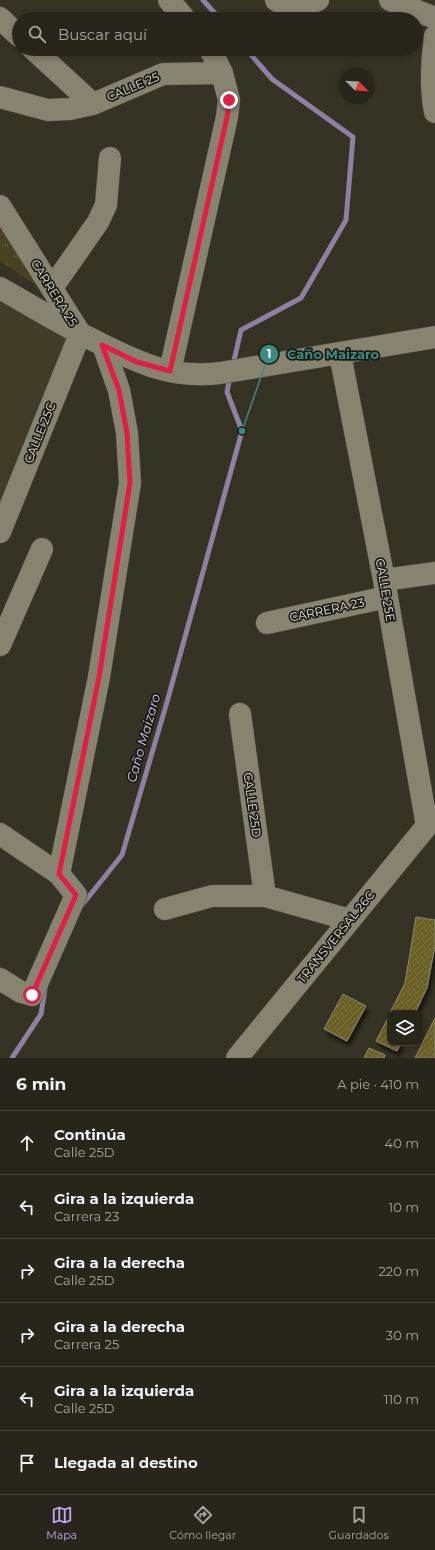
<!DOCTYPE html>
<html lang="es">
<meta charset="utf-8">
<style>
:root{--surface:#28261a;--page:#302e23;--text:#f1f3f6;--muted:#a5a5a2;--line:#444339;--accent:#bea9f5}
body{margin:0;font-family:Montserrat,sans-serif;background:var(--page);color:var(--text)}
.controls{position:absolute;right:12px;bottom:12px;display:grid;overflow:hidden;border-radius:8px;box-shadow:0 2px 6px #0003}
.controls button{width:36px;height:36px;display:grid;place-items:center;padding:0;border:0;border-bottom:1px solid var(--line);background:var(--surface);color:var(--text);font:20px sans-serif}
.compass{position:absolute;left:339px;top:68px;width:36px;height:36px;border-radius:50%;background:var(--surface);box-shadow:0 2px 6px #0003;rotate:114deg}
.stop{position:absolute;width:12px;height:12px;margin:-9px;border:3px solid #e11d48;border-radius:50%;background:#fff}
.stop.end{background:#e11d48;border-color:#fff;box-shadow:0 1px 4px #0008}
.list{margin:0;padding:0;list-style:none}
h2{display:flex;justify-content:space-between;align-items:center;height:52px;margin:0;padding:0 16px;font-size:17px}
h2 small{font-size:13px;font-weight:400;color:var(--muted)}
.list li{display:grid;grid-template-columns:26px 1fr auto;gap:12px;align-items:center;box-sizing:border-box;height:64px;padding:0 16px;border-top:1px solid var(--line)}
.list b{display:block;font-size:15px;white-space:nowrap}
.list p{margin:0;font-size:13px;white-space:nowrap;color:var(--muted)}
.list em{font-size:13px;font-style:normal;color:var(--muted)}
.icon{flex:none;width:22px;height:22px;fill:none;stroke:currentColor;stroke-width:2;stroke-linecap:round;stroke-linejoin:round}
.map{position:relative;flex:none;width:435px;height:1058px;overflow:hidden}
.search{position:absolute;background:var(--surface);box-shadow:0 2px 6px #0003;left:12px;right:12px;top:12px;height:44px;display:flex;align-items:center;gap:10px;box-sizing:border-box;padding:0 14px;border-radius:22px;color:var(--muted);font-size:15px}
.sheet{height:436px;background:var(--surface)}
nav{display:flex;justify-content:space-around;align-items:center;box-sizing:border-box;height:56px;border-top:1px solid var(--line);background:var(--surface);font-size:11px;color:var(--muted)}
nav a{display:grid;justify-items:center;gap:2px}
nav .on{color:var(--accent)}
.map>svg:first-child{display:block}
.built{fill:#403c27}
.grass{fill:url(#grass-tufts)}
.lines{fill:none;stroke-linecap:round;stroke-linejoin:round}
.stream{stroke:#8c81a2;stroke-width:5}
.building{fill:url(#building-hatch);stroke:#8a8775;filter:url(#shadow)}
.minor-casing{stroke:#514e41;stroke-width:23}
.minor{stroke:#868371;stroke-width:22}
.route{stroke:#e11d48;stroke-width:5}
.labels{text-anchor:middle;stroke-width:3.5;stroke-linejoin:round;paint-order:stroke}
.street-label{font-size:12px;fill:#e4e2d9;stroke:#1b1a13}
.water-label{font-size:13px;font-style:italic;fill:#d5c9f8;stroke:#1b1a13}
.leader{fill:none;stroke:#3a8c83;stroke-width:1.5}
.callout-dot{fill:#3a8c83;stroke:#1b1a13;stroke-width:1.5}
.mark-label{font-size:12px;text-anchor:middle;font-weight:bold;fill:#fff}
.callout-label{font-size:13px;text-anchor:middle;font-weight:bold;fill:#3a8c83;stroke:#1b1a13;stroke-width:3.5;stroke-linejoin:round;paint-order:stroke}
</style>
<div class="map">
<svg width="435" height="1058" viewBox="0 0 435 1058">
<defs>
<pattern id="grass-tufts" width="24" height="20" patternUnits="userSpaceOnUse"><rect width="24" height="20" fill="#484221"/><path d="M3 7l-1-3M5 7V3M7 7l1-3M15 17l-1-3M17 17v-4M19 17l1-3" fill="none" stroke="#625d41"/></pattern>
<pattern id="building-hatch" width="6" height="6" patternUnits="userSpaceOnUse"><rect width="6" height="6" fill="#6b6126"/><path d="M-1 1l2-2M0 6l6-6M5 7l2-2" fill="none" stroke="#807745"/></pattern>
<filter id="shadow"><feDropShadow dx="2.5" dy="4.5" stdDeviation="2" flood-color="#0009"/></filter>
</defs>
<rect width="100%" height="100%" fill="#353323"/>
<path class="built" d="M 0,294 L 70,336 L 0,504 Z"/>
<path class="grass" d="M 0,222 L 53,297 L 0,261 Z"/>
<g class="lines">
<path class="stream" d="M 203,0 L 220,19
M 233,365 L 241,330 L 301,298 L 346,220 L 353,137 L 272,79 L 246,49
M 82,905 L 122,855 L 167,702 L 242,431 L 227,392 L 230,377
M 12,1058 L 41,1014 L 45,989"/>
</g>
<path class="building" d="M 416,917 L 435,920 L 435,946 L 427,988 L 415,1013 L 390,1013 L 405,983 Z
M 343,994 L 366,1006 L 347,1041 L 324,1029 Z
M 390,1014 L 390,1043 L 401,1043 L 397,1051 L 376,1041 Z
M 435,1018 L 435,1058 L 415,1058 Z
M 369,1048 L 385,1055 L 384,1058 L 364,1058 Z"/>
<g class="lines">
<defs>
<path id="minor" d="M 169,0 L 185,19
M 276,0 L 287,7 L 310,3 L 318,0
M 390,0 L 435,18
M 0,18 L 19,36
M 435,36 C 432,62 430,86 435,112
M 33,49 L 93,104
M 0,97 L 48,110 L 70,109 L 93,104 L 163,74 L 222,73
M 0,206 L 78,330
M 0,288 C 33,307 66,327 101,344 C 141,364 174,379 220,373 L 435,337
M 52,288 L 98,222 L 106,205 L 110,158
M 340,354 L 384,580 L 427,826
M 170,371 L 227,117 L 229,100 L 222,73 L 210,49
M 0,532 L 80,334
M 384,580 L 435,573
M 267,623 L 387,597
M 0,645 L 42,549
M 240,714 L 265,896
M 0,834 L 59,874 L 76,895 L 32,995 L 21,992 L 0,979
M 59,874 L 99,677 L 130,483 L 127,433 L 119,390 L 103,345
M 165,909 L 212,896 L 265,896 L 350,920
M 237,1058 L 435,816"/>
</defs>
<use href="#minor" class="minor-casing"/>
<use href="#minor" class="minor"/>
</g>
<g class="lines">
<path class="route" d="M 32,995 L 76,895 L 59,874 L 99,677 L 130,483 L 127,433 L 119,390 L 102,345 L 137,362 L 170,371 L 227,117 L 229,100"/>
</g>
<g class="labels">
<g class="street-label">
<text transform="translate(133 87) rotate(-23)" y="4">CALLE 25</text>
<text transform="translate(54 293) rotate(58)" y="4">CARRERA 25</text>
<text transform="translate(40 433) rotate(-68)" y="4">CALLE 25C</text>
<text transform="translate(385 590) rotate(80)" y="4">CALLE 25E</text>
<text transform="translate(327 610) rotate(-12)" y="4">CARRERA 23</text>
<text transform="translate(252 805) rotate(82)" y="4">CALLE 25D</text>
<text transform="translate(336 937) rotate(-51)" y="4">TRANSVERSAL 26C</text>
</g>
<g class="water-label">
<text transform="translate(143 738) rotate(-74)" y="5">Caño Maizaro</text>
</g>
</g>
<path class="leader" d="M242 431L269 354"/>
<g class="callout-dot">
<circle cx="242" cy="431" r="4"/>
<circle cx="269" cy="354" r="10"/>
</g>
<g class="mark-label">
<text x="269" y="358">1</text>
</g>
<g class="callout-label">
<text x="333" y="359">Caño Maizaro</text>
</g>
</svg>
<div class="controls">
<button><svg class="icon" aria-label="layers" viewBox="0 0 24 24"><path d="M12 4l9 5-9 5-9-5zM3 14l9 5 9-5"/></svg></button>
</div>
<svg class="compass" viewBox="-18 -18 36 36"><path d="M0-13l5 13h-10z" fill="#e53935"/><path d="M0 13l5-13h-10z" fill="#a5a5a2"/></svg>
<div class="stop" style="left:32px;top:995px"></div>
<div class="stop end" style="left:229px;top:100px"></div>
<div class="search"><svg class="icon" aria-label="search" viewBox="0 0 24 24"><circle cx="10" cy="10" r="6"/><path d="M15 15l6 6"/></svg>Buscar aquí</div>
</div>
<section class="sheet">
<h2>6 min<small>A pie · 410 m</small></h2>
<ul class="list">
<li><svg class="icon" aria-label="ahead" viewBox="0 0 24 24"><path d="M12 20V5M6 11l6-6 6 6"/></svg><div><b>Continúa</b><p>Calle 25D</p></div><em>40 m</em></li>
<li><svg class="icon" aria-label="left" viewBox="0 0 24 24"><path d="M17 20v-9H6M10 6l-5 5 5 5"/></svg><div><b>Gira a la izquierda</b><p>Carrera 23</p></div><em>10 m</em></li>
<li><svg class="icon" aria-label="right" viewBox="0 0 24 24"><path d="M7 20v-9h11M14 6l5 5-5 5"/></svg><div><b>Gira a la derecha</b><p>Calle 25D</p></div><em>220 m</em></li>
<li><svg class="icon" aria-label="right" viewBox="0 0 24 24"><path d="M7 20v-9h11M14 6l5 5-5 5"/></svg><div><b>Gira a la derecha</b><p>Carrera 25</p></div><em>30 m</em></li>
<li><svg class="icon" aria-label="left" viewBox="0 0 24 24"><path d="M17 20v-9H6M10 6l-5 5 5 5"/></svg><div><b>Gira a la izquierda</b><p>Calle 25D</p></div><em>110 m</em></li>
<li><svg class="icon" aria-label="arrive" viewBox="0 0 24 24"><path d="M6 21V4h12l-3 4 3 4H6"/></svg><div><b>Llegada al destino</b></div></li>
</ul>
</section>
<nav>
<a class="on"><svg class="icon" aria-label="map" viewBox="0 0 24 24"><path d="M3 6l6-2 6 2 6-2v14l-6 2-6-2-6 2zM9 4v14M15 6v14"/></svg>Mapa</a>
<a><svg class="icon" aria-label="directions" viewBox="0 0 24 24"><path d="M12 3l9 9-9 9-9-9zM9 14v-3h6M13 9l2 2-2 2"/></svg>Cómo llegar</a>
<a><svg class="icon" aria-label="saved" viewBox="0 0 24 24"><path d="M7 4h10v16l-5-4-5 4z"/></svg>Guardados</a>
</nav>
